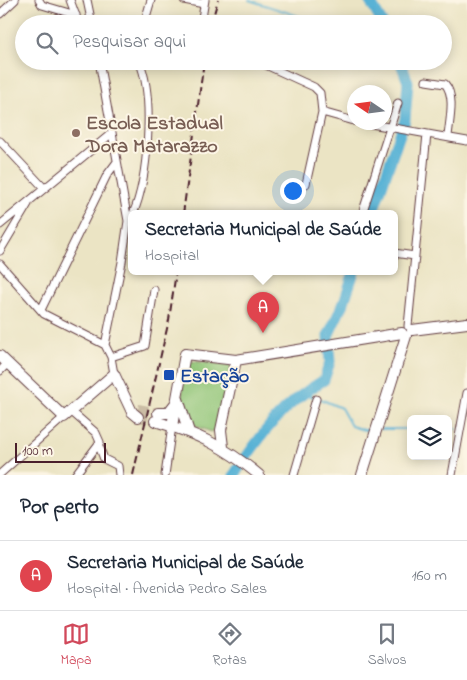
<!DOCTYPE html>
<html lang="pt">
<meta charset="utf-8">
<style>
:root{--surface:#fff;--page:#f6f6f7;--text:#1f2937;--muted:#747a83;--line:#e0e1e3;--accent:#d1495b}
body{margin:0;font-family:"Indie Flower",sans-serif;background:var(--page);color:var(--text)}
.controls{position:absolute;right:15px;bottom:15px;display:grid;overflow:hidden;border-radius:8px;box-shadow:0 2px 12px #0003}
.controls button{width:45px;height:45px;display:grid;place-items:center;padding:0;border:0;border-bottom:1px solid var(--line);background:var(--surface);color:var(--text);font:25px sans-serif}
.compass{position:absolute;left:347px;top:85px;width:45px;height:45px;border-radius:50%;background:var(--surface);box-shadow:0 2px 12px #0003;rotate:283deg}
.scale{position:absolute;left:15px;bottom:12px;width:91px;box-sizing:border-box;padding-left:5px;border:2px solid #4a1f2b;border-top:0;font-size:14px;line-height:18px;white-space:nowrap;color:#4a1f2b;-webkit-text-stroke:4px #fcf5e5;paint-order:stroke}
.you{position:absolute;left:292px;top:190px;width:18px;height:18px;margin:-12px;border:4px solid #fff;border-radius:50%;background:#1a73e8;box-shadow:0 0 0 8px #1a73e833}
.badge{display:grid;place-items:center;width:32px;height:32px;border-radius:50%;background:var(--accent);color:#fff;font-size:16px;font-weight:700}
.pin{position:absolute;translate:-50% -41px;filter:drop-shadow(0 1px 2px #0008)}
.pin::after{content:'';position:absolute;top:26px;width:18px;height:15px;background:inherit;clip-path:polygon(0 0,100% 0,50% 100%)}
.popup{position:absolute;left:128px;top:210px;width:270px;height:65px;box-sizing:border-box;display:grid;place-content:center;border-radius:8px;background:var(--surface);filter:drop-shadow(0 1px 4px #0005);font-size:16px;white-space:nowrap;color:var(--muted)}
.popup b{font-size:19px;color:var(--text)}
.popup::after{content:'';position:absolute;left:50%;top:100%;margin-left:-10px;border:10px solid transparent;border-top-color:var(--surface)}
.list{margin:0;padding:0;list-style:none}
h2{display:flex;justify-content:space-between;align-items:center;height:65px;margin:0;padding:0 20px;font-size:21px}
h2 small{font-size:16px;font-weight:400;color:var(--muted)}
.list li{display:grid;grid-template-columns:32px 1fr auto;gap:15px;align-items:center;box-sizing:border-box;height:70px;padding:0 20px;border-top:1px solid var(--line)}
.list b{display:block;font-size:19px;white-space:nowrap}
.list p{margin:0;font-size:16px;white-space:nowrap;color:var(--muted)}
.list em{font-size:16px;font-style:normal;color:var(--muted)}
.icon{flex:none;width:28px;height:28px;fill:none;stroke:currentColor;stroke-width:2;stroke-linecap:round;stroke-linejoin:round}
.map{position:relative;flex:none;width:467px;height:475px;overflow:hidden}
.search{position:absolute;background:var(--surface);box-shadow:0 2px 12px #0003;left:15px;right:15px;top:15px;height:55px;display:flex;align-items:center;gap:12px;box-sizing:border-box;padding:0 18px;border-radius:28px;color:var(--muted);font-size:19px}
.sheet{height:135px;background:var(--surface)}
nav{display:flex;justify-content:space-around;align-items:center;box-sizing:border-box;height:70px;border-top:1px solid var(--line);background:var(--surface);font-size:14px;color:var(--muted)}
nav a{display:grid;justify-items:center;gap:2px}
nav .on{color:var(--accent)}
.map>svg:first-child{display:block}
.green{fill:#90c577;stroke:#6d7251}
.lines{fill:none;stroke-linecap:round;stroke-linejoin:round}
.stream{stroke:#58b2d5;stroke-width:2}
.river{stroke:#58b2d5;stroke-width:11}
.secondary-tunnel{stroke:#cbbda5;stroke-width:10;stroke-dasharray:10 5;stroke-linecap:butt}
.street-casing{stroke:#623d42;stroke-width:9}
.secondary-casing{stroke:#623d42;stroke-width:12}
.street{stroke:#fff;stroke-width:7}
.secondary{stroke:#fff;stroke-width:10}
.rail{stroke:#4a1f2b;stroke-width:2;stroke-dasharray:8 4;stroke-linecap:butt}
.education-dot{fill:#8d6e63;stroke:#fcf5e5;stroke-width:2}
.transit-dot{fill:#1a4fb4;stroke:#fcf5e5;stroke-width:2}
.labels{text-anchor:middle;stroke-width:4;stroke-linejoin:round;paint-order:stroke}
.education-label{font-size:20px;font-weight:bold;fill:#785e54;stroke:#fcf5e5;text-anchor:start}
.transit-label{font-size:20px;font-weight:bold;fill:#164399;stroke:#fcf5e5;text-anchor:start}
</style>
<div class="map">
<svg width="467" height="475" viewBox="0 0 467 475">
<rect width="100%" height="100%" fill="#fcf5e5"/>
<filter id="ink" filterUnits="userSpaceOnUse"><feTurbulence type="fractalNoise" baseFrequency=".02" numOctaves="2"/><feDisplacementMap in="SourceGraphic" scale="10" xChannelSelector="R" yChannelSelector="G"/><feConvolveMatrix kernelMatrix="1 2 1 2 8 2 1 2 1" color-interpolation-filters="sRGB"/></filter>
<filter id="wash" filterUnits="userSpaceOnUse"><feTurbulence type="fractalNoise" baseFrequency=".0096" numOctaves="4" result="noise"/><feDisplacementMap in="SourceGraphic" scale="20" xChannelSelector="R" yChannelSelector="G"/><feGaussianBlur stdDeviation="1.12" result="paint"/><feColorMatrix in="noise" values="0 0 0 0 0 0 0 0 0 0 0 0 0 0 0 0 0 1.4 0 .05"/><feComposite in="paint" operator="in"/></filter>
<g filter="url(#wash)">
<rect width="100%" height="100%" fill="#ebe4c4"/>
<path class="green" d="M 191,361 L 231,365 L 220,426 L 211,432 C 204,429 191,425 187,419 C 177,406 184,374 191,361 Z"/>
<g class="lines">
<path class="stream" d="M 249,0 L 308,19 L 316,24
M 301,394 L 314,397
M 318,398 L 341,408 L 351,426 L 364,430 L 373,430
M 381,429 L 411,429
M 448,429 L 457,429"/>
<path class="river" d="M 369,0 L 383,24
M 372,214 L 405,120 L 408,82 L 400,61
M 234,475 C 261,435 281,405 324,380 L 330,362 L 328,336 L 344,302 L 354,272"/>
</g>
</g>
<g filter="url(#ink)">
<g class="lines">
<path class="secondary-tunnel" d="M 138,409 L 158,413
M 138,417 L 155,421"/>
<defs>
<path id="street" d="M 39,0 L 42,5 L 76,15
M 70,0 L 79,24
M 87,0 L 92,24
M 184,0 L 204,4
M 0,14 L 15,0
M 144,24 L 151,0
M 201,24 L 205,0
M 99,61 L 128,221
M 257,61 L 314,87 L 320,93 L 322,112 L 306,184
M 426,81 L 445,84 C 456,96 449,122 448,137
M 322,112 L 354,121
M 360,122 L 467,141
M 0,141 L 44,188
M 133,214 C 148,179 155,96 139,61
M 362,214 L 398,103
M 0,225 L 112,133
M 0,251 L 28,204
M 394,253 L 415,256
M 0,264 L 44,314 L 105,345 L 111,357 L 114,374
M 41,310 L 107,175 L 116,163
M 408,326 L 427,134
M 105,345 L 122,262 L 128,221 L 130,219
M 111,357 L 145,346 L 154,290
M 0,371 L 8,363
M 72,412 L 96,433 L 100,442 L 75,475
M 99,446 L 104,459 L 118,466 L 119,475
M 0,474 L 64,417
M 165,475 L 172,426
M 294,475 L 316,399
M 452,475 L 467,393"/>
<path id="secondary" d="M 412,330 L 467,323
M 0,356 L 64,417 L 114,374 L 132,412 L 138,417
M 178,399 L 189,432
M 158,413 L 168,413 L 175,404
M 155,421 C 198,434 224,446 259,475
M 172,426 L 185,354 L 236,360 L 402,333
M 223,447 L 221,430 L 236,360
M 362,475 L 406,336"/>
</defs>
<use href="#street" class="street-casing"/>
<use href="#secondary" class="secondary-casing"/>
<use href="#street" class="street"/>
<use href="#secondary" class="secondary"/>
<path class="rail" d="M 211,24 L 218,0
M 183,214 L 204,61
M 133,475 L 169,320 L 176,272"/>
</g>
</g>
<circle class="education-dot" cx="76" cy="133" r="5"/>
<rect class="transit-dot" x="163" y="369" width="12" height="12" rx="2.5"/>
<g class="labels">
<g class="education-label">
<text x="86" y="129">Escola Estadual<tspan x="86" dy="23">Dora Matarazzo</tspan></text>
</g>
<g class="transit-label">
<text x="180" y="382">Estação</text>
</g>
</g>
</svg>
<div class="controls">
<button><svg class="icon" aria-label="layers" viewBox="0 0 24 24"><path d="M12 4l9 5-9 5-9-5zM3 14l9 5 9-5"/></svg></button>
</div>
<svg class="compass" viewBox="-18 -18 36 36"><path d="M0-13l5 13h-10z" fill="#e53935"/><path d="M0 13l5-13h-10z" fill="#747a83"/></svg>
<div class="scale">100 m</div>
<div class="you"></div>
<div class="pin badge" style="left:263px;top:333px;background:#e0444e">A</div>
<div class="popup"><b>Secretaria Municipal de Saúde</b>Hospital</div>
<div class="search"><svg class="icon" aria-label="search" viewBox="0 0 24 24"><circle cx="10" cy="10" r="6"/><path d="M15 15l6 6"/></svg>Pesquisar aqui</div>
</div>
<section class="sheet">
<h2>Por perto<small></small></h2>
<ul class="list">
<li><span class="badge" style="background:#e0444e">A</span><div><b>Secretaria Municipal de Saúde</b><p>Hospital · Avenida Pedro Sales</p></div><em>160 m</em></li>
</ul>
</section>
<nav>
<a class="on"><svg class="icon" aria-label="map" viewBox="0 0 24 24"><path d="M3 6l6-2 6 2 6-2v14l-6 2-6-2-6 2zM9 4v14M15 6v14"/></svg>Mapa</a>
<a><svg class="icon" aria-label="directions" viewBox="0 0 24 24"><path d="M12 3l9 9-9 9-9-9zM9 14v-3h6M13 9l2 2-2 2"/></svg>Rotas</a>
<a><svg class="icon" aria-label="saved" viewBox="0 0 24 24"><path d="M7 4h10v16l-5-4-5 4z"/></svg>Salvos</a>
</nav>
